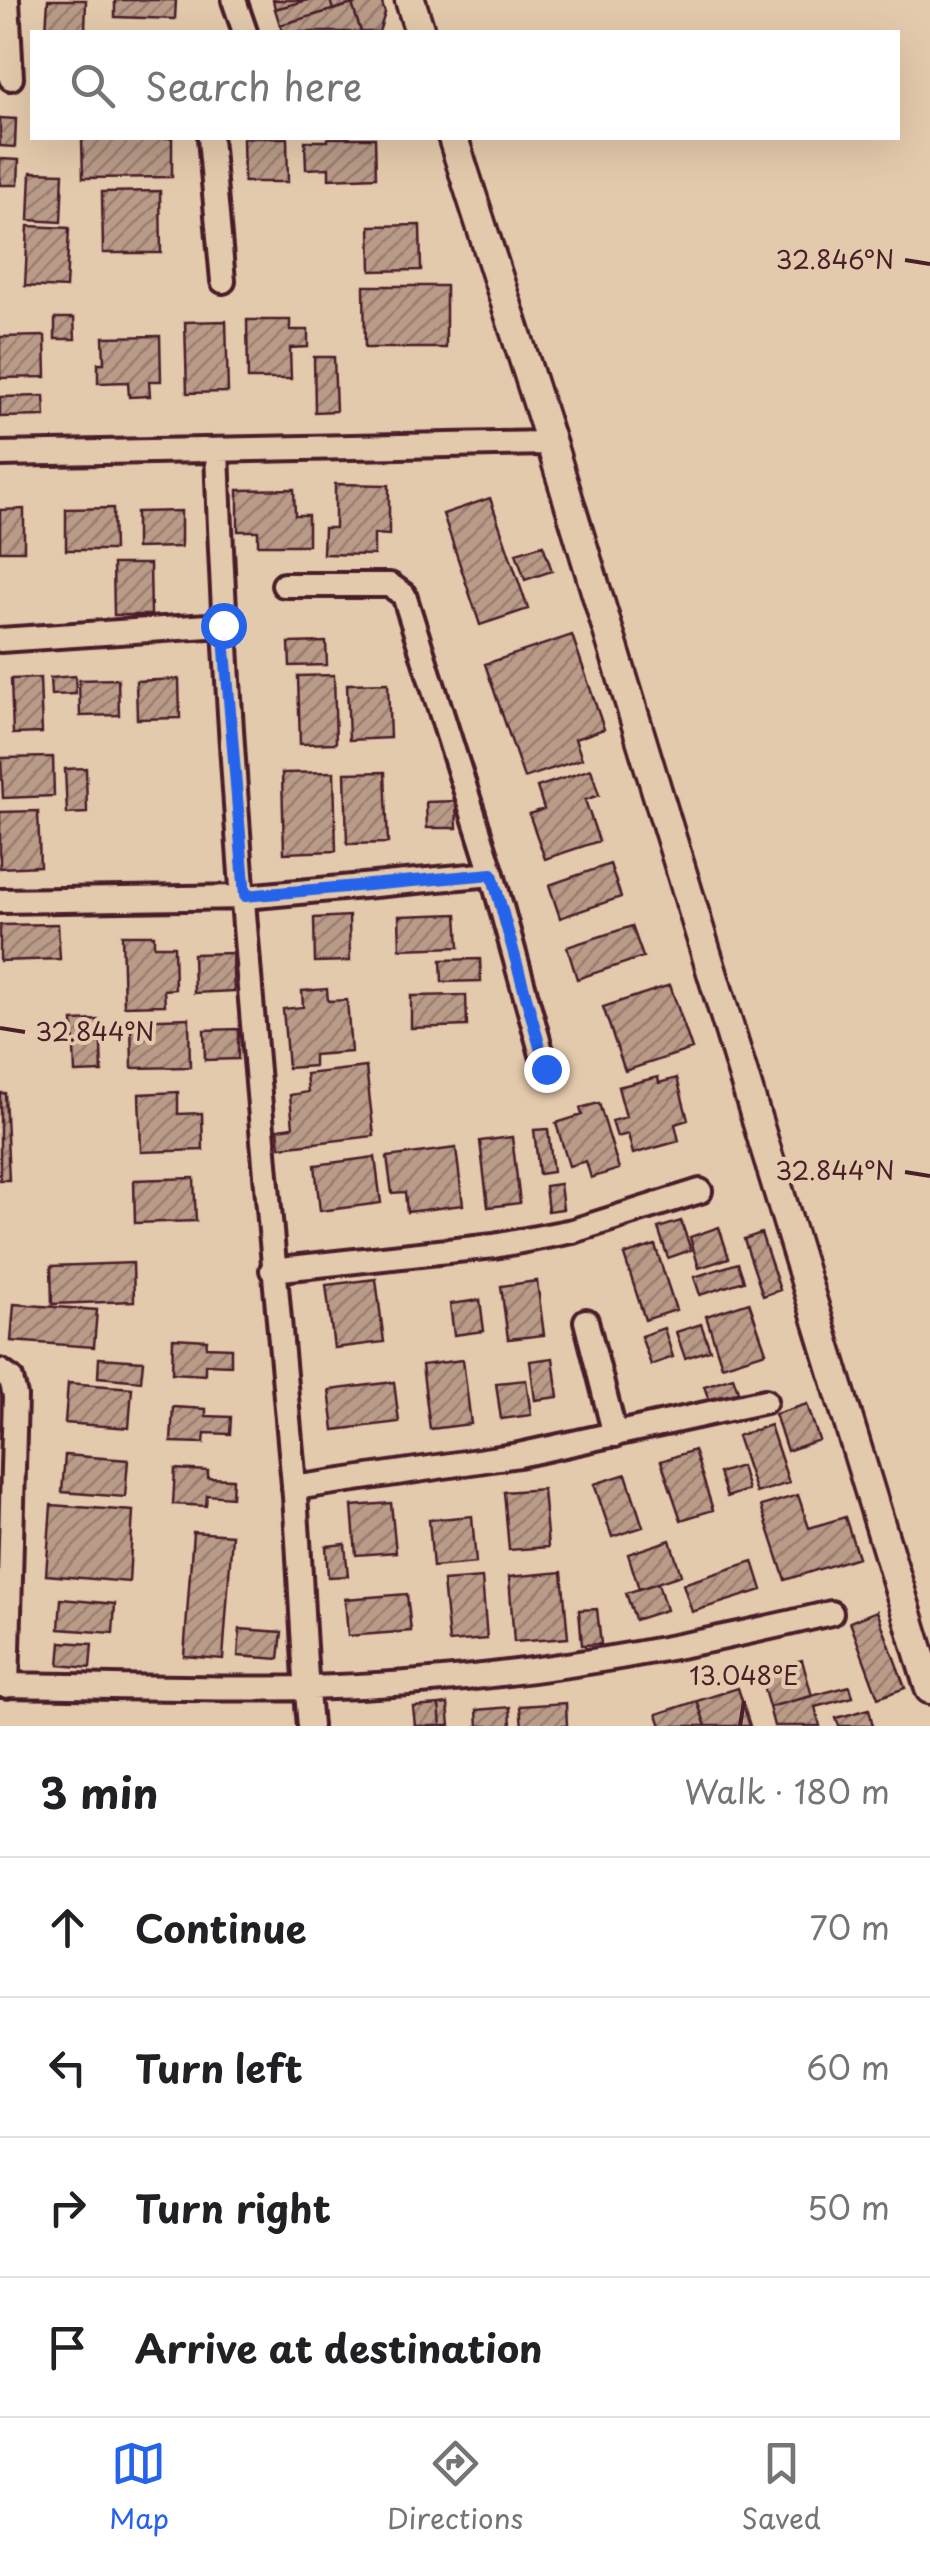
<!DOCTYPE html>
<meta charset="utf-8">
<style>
:root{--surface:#fff;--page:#f2f2f2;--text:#202124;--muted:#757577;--line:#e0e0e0;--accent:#2563eb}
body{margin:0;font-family:"Playpen Sans",sans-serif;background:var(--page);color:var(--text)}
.stop{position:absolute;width:30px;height:30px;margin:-22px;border:8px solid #2563eb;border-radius:50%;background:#fff}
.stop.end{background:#2563eb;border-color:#fff;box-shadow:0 2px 10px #0008}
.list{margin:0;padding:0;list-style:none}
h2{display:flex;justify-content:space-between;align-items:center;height:130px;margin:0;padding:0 40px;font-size:42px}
h2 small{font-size:32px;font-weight:400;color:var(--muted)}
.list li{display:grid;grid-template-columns:65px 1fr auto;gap:30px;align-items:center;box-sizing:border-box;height:140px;padding:0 40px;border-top:2px solid var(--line)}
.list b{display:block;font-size:38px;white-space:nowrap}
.list em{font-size:32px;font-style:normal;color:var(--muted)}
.icon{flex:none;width:55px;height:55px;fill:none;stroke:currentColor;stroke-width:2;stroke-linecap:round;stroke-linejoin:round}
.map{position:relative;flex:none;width:930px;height:1726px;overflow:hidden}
.search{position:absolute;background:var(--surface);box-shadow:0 10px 40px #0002;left:30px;right:30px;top:30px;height:110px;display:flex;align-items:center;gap:25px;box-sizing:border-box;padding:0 35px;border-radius:0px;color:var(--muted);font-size:38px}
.sheet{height:690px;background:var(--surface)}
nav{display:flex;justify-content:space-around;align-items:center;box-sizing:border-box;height:140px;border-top:2px solid var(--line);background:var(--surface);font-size:28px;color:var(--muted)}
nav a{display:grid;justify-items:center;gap:5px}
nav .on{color:var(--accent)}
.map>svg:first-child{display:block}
.building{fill:url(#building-hatch);stroke:#4a1f2b;stroke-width:2.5}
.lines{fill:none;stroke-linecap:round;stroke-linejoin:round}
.minor-casing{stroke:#4a1f2b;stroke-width:30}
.tertiary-casing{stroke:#4a1f2b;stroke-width:35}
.minor{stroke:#e4caac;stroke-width:22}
.tertiary{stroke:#e4caac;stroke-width:28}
.route{stroke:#2563eb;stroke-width:12}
.ticks{fill:none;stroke:#4a1f2b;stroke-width:4}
.ticks-label{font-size:25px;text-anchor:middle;fill:#4a1f2b;stroke:#e4caac;stroke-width:8;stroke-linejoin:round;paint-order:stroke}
</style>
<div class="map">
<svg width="930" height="1726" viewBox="0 0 930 1726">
<defs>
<pattern id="building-hatch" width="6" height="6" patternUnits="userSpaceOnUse" patternTransform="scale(2.5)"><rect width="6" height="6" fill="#b99b88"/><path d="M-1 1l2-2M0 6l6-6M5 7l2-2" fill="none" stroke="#987e6f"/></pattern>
</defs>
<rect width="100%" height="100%" fill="#e4caac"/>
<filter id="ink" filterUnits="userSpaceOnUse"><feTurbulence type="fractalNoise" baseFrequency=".01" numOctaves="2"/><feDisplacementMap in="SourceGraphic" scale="20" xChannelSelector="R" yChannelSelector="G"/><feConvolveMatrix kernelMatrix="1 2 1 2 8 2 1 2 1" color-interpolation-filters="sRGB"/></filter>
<g filter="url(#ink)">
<path class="building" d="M 48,0 L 86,0 L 85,32 L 46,31 Z
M 115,0 L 176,0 L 175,19 L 115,17 Z
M 273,0 L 308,0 L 275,9 Z
M 308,0 L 330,0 L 333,10 L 280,25 L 275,9 Z
M 330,0 L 356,0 L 357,3 L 333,10 Z
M 369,0 L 381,0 L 385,13 L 379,32 L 361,32 L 352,4 Z
M 352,4 L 361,32 L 284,32 L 280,25 Z
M 0,118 L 16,119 L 15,147 L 0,146 Z
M 82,138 L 172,138 L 172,177 L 83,178 Z
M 243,138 L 287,138 L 288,182 L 244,182 Z
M 328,138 L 375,138 L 376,177 L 329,179 L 329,168 L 306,169 L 305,141 L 328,141 Z
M 0,159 L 19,160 L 18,185 L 0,185 Z
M 31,172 L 63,173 L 61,222 L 29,220 Z
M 160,191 L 161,253 L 103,253 L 102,192 Z
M 420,225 L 421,270 L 371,271 L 370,226 Z
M 28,226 L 69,228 L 66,288 L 25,286 Z
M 364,286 L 446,286 L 446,348 L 365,348 Z
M 55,318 L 74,318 L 75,339 L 55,339 Z
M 247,320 L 290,320 L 290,330 L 308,330 L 308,347 L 290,348 L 291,379 L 248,379 Z
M 226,321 L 228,392 L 187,393 L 185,322 Z
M 45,336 L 46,377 L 0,378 L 0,337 Z
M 160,336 L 161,381 L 149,381 L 150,396 L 129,397 L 128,382 L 98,383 L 98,363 L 104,363 L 103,337 Z
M 314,357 L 334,357 L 336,411 L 315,412 Z
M 44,396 L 45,416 L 0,417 L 0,397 Z
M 335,484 L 389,485 L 389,535 L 374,534 L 374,555 L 323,554 L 324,528 L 335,528 Z
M 294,489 L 295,515 L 308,515 L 308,545 L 258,545 L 258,531 L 238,531 L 238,490 Z
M 490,498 L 528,609 L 480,625 L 443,514 Z
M 113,508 L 114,550 L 66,550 L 66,509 Z
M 24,509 L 24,551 L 0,551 L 0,510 Z
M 181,511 L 181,547 L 136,548 L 136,512 Z
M 543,545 L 552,571 L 525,580 L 516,553 Z
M 113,564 L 150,564 L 151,615 L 114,615 Z
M 572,635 L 604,729 L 575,739 L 582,759 L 524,778 L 485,664 Z
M 326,642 L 327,665 L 290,666 L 289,643 Z
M 334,675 L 336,743 L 300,744 L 298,676 Z
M 75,676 L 76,694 L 51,695 L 50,678 Z
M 40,678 L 42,733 L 13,734 L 11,679 Z
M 118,679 L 119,715 L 80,716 L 79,680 Z
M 179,679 L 180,718 L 137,719 L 136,681 Z
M 388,683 L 390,738 L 349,740 L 347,684 Z
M 53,757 L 54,796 L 3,798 L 1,758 Z
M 86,768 L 87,813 L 67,814 L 65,769 Z
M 591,769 L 599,795 L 585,800 L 599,841 L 545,859 L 529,814 L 544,809 L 537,787 Z
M 334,772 L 336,851 L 284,853 L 282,773 Z
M 385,772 L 388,843 L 347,844 L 345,773 Z
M 456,801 L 457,828 L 427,828 L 426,802 Z
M 38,811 L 40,866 L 0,868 L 0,812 Z
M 610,864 L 621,897 L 560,918 L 549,885 Z
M 457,914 L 459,947 L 400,949 L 399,916 Z
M 349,916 L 350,961 L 315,962 L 314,918 Z
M 58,924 L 60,959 L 0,961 L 0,925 Z
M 632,926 L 643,957 L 577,979 L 567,947 Z
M 122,935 L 154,935 L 154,946 L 174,946 L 175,989 L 164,990 L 165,1005 L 124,1006 Z
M 232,953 L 234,991 L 194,993 L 193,954 Z
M 480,959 L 481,981 L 442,982 L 441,960 Z
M 670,985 L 692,1049 L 625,1071 L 603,1007 Z
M 327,989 L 328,1001 L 347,1000 L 351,1052 L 314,1055 L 314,1066 L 288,1068 L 283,1009 L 303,1007 L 302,991 Z
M 466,995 L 467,1026 L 411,1028 L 411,996 Z
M 189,1018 L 190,1067 L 132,1068 L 131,1020 Z
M 100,1020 L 102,1072 L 75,1073 L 73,1021 Z
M 238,1029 L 238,1059 L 205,1060 L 204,1030 Z
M 366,1067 L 374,1136 L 280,1147 L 278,1129 L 293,1127 L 290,1095 L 308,1092 L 306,1074 Z
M 658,1077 L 659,1083 L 677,1078 L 688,1120 L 675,1124 L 679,1141 L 633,1154 L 628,1134 L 617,1137 L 612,1121 L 626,1117 L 618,1087 Z
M 178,1092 L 178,1114 L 202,1113 L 203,1150 L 141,1152 L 139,1094 Z
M 0,1093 L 5,1093 L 9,1180 L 0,1180 Z
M 599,1103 L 619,1169 L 591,1178 L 586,1161 L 569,1166 L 556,1123 L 582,1115 L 580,1108 Z
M 548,1129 L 553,1172 L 539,1174 L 534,1130 Z
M 512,1137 L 520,1203 L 488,1207 L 480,1141 Z
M 456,1148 L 463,1205 L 407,1212 L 405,1192 L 392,1193 L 387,1157 Z
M 375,1157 L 381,1203 L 320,1211 L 315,1165 Z
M 194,1178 L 196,1221 L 135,1223 L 134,1180 Z
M 560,1184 L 563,1209 L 548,1211 L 545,1186 Z
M 681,1221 L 691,1250 L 668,1258 L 658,1228 Z
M 719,1227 L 729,1258 L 699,1268 L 690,1237 Z
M 761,1233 L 780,1290 L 763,1296 L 744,1239 Z
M 655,1245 L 676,1310 L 645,1320 L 624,1255 Z
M 133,1263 L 134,1301 L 52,1304 L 51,1266 Z
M 738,1263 L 744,1281 L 700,1295 L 694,1277 Z
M 376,1279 L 384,1342 L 334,1348 L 326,1285 Z
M 537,1281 L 544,1335 L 508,1339 L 501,1286 Z
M 480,1300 L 484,1331 L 454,1335 L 450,1304 Z
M 749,1302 L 766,1352 L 722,1366 L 706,1316 Z
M 14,1304 L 97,1310 L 94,1347 L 11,1341 Z
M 701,1324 L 710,1350 L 685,1358 L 676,1332 Z
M 664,1328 L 673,1357 L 651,1365 L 641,1336 Z
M 173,1338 L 207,1340 L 206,1347 L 231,1348 L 231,1365 L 205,1364 L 205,1375 L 172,1373 Z
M 99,1358 L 143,1361 L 141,1381 L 98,1377 Z
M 553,1358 L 558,1397 L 535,1400 L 530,1361 Z
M 463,1360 L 471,1424 L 430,1429 L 422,1365 Z
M 733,1377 L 739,1394 L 710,1403 L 704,1386 Z
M 526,1380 L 531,1415 L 501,1419 L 496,1383 Z
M 394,1382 L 399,1422 L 334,1430 L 329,1390 Z
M 68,1383 L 132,1388 L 129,1428 L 65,1423 Z
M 807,1404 L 819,1440 L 787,1451 L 775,1414 Z
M 173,1407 L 206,1409 L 206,1416 L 231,1417 L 230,1434 L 205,1433 L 204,1443 L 171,1442 Z
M 770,1425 L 789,1483 L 756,1493 L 737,1436 Z
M 694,1450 L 713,1510 L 681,1520 L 661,1461 Z
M 65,1455 L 128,1460 L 125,1497 L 62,1492 Z
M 741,1466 L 748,1490 L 727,1497 L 719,1473 Z
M 175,1469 L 208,1471 L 208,1478 L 233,1479 L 232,1497 L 207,1495 L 206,1506 L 173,1504 Z
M 626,1474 L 643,1527 L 612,1537 L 594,1484 Z
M 543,1489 L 548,1547 L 509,1550 L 504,1492 Z
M 798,1495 L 809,1528 L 845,1517 L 858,1557 L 785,1580 L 761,1506 Z
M 391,1503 L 396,1552 L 356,1555 L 352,1506 Z
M 51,1505 L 133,1511 L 129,1582 L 46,1575 Z
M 472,1516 L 476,1563 L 433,1567 L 429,1520 Z
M 193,1532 L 232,1535 L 223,1659 L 184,1656 Z
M 670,1540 L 681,1575 L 639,1589 L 628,1554 Z
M 345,1544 L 348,1576 L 328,1577 L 326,1546 Z
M 753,1561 L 762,1590 L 692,1612 L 683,1584 Z
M 562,1572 L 568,1638 L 514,1642 L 509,1577 Z
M 482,1578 L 487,1639 L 449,1642 L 443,1581 Z
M 658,1583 L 666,1610 L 635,1620 L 626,1593 Z
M 407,1594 L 411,1631 L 348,1636 L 345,1599 Z
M 61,1599 L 115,1604 L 113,1633 L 59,1629 Z
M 597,1609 L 601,1644 L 582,1645 L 579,1610 Z
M 877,1611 L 905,1688 L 878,1698 L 850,1622 Z
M 240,1629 L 282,1632 L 279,1659 L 238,1656 Z
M 61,1642 L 92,1644 L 90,1668 L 59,1665 Z
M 802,1660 L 812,1696 L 769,1707 L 759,1672 Z
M 850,1686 L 853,1697 L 815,1707 L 820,1726 L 774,1726 L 769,1707 Z
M 738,1688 L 750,1726 L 706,1726 L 697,1701 Z
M 697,1701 L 706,1726 L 661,1726 L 657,1714 Z
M 566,1703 L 567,1726 L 522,1726 L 520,1706 Z
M 448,1704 L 450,1726 L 441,1726 L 439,1705 Z
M 439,1705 L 441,1726 L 415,1726 L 413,1707 Z
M 510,1707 L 511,1726 L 478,1726 L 477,1710 Z
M 869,1709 L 873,1726 L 839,1726 L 836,1718 Z"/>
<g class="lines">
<defs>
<path id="minor" d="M 7,0 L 11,78
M 234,0 L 245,32
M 210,138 L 223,281
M 217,451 C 229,796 263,1141 294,1485 C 301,1565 302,1646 310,1726
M 0,454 L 551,443
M 284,585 L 390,585 L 404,595 L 492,874 L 546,1069
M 0,640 L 223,625
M 0,901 L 245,897 L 492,874
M 272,1270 L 494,1246 L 573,1231 L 700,1191
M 586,1321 L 615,1435
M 0,1371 L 11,1379 L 15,1396 L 7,1686
M 294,1488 L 519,1455 L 765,1401
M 0,1685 C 101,1686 203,1690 305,1688 C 484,1684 658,1655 831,1613"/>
<path id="tertiary" d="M 410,0 L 420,32
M 453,138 L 551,443 L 930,1689"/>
</defs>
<use href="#minor" class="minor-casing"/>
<use href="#tertiary" class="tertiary-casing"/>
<use href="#minor" class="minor"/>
<use href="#tertiary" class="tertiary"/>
</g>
</g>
<g class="lines" filter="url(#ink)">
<path class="route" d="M 223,625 L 245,896 L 492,874 L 546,1069"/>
</g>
<path class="ticks" d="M 905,260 L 930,264M 0,1028 L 25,1032M 905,1172 L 930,1176M 740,1726 L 744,1701"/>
<g class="ticks-label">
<text x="835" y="269">32.846°N</text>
<text x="95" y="1041">32.844°N</text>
<text x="835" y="1180">32.844°N</text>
<text x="744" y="1685">13.048°E</text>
</g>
</svg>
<div class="stop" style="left:223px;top:625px"></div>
<div class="stop end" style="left:546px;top:1069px"></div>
<div class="search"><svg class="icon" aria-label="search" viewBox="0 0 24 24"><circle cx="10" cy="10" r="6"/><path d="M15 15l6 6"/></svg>Search here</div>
</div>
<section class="sheet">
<h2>3 min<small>Walk · 180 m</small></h2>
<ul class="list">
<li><svg class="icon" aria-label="ahead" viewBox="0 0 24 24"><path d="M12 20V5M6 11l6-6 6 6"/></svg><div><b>Continue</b></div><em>70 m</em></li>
<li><svg class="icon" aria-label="left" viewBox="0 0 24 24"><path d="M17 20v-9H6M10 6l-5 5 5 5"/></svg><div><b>Turn left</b></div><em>60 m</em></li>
<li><svg class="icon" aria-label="right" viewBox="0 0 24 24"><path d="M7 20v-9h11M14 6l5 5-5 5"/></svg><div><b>Turn right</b></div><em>50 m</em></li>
<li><svg class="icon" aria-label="arrive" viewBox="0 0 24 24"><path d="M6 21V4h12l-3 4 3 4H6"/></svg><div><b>Arrive at destination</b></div></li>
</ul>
</section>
<nav>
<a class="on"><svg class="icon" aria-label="map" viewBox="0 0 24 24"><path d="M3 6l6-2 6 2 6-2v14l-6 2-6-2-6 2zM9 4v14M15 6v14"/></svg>Map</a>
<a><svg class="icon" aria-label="directions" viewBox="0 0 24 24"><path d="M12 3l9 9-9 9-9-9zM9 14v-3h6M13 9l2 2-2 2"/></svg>Directions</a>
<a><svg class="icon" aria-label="saved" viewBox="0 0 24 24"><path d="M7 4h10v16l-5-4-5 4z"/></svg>Saved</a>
</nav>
